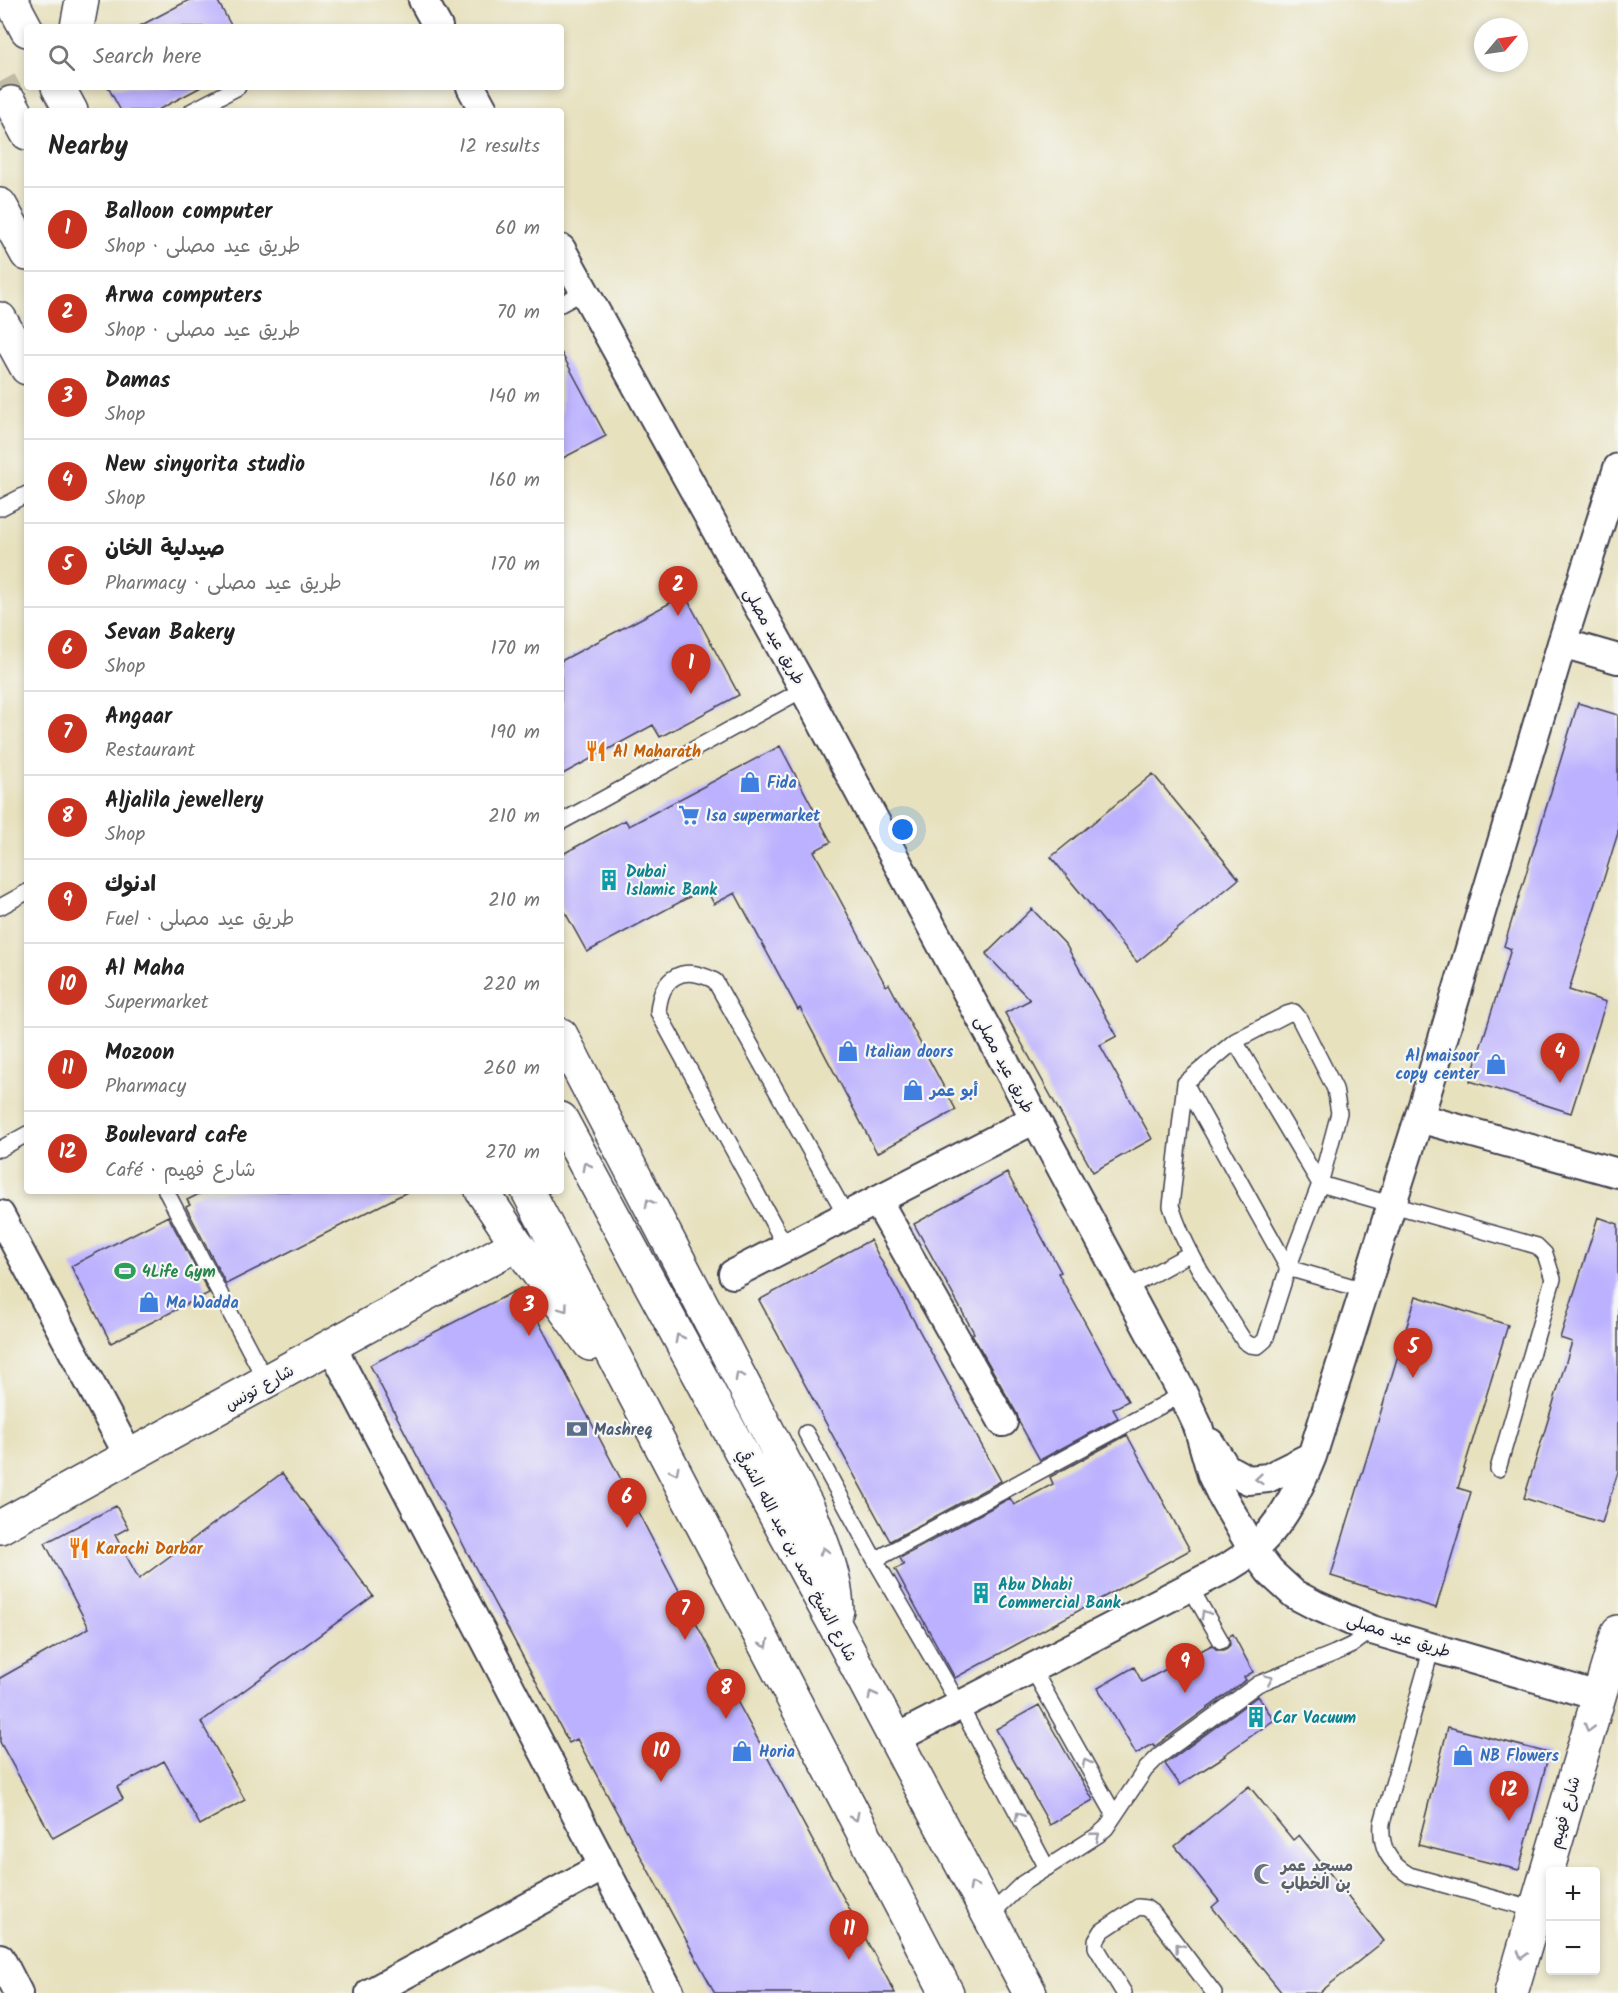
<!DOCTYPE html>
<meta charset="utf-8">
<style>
:root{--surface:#fff;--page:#f2f2f2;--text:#222;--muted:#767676;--line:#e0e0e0;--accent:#c8321e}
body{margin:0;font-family:Kalam,"Playpen Sans Arabic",sans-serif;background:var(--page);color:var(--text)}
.controls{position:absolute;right:18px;bottom:18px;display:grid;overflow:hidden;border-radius:6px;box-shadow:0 3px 9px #0003}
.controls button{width:54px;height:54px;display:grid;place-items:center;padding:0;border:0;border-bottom:2px solid var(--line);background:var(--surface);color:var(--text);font:30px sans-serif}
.compass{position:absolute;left:1474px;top:18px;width:54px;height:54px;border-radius:50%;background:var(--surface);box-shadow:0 3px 9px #0003;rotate:61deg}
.you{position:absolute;left:903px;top:830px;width:21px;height:21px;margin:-15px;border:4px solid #fff;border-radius:50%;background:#1a73e8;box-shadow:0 0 0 9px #1a73e833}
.badge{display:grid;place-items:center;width:39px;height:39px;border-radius:50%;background:var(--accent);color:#fff;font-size:20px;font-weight:700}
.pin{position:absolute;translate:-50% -50px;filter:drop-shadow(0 2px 3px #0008)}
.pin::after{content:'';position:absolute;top:32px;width:21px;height:18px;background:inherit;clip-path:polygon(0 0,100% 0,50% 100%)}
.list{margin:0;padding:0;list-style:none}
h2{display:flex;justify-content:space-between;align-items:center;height:78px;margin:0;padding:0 24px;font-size:26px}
h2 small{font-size:20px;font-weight:400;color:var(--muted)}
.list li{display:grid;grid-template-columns:39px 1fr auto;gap:18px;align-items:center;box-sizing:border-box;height:84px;padding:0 24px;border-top:2px solid var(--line)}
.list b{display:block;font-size:22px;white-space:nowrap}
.list p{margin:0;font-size:20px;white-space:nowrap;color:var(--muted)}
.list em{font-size:20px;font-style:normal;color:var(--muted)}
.icon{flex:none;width:33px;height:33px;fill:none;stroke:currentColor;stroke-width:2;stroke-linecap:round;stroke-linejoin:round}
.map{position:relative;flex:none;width:1618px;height:1993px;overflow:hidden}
.search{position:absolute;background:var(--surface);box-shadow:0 3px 9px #0003;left:24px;top:24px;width:540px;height:66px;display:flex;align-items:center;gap:15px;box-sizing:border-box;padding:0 21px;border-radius:6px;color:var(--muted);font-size:22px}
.panel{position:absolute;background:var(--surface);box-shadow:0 3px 9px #0003;left:24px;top:108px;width:540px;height:1086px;border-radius:6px}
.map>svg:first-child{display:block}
.building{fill:#bcb1fe}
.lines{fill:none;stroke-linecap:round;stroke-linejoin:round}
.highway-tunnel{stroke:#c0bba4;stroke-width:33;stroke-dasharray:33 16;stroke-linecap:butt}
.lane-casing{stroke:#403f4f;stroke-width:18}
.street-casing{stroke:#403f4f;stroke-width:32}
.secondary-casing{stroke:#403f4f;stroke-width:36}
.highway-casing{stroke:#403f4f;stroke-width:36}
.lane{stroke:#fff;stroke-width:15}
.street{stroke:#fff;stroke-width:28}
.secondary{stroke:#fff;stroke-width:33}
.highway{stroke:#fff;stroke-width:33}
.oneway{stroke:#9c9ca7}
.labels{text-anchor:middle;stroke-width:4.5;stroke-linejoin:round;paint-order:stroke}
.street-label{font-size:16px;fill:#22223b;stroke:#f6f6f2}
.food-label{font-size:16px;font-weight:bold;fill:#c56008;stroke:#f6f6f2;text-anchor:start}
.shop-label{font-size:16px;font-weight:bold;fill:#366cbe;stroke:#f6f6f2;text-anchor:start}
.culture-label{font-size:16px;font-weight:bold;fill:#0d838f;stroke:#f6f6f2;text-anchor:start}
.leisure-label{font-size:16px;font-weight:bold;fill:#27864d;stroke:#f6f6f2;text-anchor:start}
.service-label{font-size:16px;font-weight:bold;fill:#4e5e75;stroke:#f6f6f2;text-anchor:start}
.worship-label{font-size:16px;font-weight:bold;fill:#5b616d;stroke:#f6f6f2;text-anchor:start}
</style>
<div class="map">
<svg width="1618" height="1993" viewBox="0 0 1618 1993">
<rect width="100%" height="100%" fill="#f6f6f2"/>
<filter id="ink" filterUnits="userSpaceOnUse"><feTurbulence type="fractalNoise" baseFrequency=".0167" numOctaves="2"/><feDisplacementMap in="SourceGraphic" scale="12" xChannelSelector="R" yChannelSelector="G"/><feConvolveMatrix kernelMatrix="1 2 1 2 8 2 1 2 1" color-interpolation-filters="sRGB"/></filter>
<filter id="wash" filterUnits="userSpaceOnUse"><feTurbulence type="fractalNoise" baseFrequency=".008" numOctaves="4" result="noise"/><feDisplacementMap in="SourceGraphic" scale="24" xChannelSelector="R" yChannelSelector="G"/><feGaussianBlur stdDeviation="1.35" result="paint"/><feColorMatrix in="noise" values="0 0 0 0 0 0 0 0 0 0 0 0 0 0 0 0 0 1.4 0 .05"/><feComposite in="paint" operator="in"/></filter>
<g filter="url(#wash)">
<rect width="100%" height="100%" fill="#e7e1be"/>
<g id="blocks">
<path class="building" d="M 189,0 L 217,0 L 232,27 L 138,27 Z
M 108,87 L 201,87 L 156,111 L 121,111 Z
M 561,352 L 606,436 L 561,459 Z
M 685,595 L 739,695 L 660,737 L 653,725 L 561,775 L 561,661 Z
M 1578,703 L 1618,715 L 1618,833 L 1569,990 L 1606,1002 L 1571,1113 L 1470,1081 L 1511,949 L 1504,946 Z
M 780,746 L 831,842 L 814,851 L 886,986 L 889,984 L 956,1110 L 877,1153 L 800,1008 L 798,1010 L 735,893 L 714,904 L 706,888 L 587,952 L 561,905 L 561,855 L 625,820 L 629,826 Z
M 1153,774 L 1239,879 L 1137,962 L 1051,857 Z
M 1032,909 L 1066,945 L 1117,1036 L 1100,1045 L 1152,1139 L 1093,1172 L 1005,1013 L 1030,1000 L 986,954 Z
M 1007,1173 L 1061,1272 L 1058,1273 L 1128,1401 L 1113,1409 L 1118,1418 L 1040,1460 L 1019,1422 L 1017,1414 L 972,1334 L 974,1333 L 914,1224 Z
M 205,1191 L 409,1191 L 226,1284 L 186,1207 L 190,1205 L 187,1200 Z
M 168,1216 L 209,1293 L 111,1343 L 71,1266 Z
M 1598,1217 L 1618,1224 L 1618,1472 L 1602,1523 L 1524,1498 L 1572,1342 L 1560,1338 Z
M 870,1240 L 1001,1481 L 890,1541 L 759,1300 Z
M 521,1288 L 731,1690 L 895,1993 L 715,1993 L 577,1739 L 569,1743 L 467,1552 L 370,1365 Z
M 1416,1296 L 1508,1325 L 1458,1488 L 1471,1492 L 1436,1608 L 1331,1576 Z
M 1127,1435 L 1190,1550 L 955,1678 L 895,1569 L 904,1565 L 900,1558 L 1010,1498 L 1014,1505 L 1053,1484 L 1050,1477 Z
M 282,1473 L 373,1596 L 201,1722 L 245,1800 L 200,1825 L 164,1761 L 117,1787 L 123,1799 L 53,1838 L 0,1742 L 0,1678 L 89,1628 L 45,1543 L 116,1506 L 128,1528 L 115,1535 L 139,1579 Z
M 1233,1634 L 1253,1672 L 1244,1677 L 1246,1680 L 1154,1747 L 1153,1744 L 1136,1754 L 1098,1688 L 1134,1667 L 1142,1682 L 1212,1645 L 1217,1650 L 1225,1650 L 1230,1645 L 1229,1636 Z
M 1258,1696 L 1274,1720 L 1224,1755 L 1225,1756 L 1180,1785 L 1165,1764 Z
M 1039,1705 L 1093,1800 L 1050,1825 L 996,1729 Z
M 1448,1727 L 1549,1753 L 1519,1870 L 1418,1845 Z
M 1249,1786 L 1293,1840 L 1299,1835 L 1384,1941 L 1319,1993 L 1282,1993 L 1212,1907 L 1219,1901 L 1175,1846 Z"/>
</g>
</g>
<g filter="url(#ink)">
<use href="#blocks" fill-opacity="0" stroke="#403f4f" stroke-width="1.5"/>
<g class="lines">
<path class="highway-tunnel" d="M 0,82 L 11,103"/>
<defs>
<path id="lane" d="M 192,111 L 238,87
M 561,304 L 585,291
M 0,508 L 27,494
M 561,822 L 804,689
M 0,907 L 27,892
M 1294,1012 L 1299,1018 L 1335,1089 L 1339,1113 L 1320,1184 L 1288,1268 L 1265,1340 L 1258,1346 L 1250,1345 L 1244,1341 C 1217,1298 1186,1254 1171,1206 L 1185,1083 L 1235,1041 L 1287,1014 Z
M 1235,1041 L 1320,1184 L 1537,1246 L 1545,1254 L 1553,1279 L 1498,1469
M 1185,1083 L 1288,1268 L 1364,1290
M 0,1149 L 27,1134
M 166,1191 L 267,1383
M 786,1247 L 658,1012 C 661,976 683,964 715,981 L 846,1215
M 1126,1289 L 1191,1253
M 806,1433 L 875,1560 L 960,1706 L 1047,1868
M 875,1560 L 1183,1394
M 1190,1587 L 1221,1641
M 1432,1647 L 1382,1823 C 1380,1847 1388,1862 1409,1875 L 1536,1910
M 1032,1668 L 1114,1814
M 989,1916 L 1023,1883 L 1098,1835 L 1106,1828 L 1145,1770 L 1159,1756 L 1258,1684 L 1335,1653 L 1352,1645 L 1372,1630
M 1124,1993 L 1096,1947 L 1096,1941 L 1102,1931 L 1138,1907 L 1146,1908 L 1153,1913 L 1214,1993"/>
<path id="street" d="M 423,0 L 438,27
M 471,87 L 484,111
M 561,249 L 804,689 L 1183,1394 L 1198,1426 L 1212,1475 L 1223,1498 L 1253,1550 L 1270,1572 L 1294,1594 L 1315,1605 L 1372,1630 L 1598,1696
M 1562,643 L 1618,659
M 1419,1118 L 1618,1173
M 877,1200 L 1003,1422
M 0,1215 L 130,1458
M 733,1274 L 1035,1119
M 332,1347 L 670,1993
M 1210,1443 L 1226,1468 L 1248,1480 L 1268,1478 L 1312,1456
M 895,1739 L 1230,1566 C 1274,1540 1294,1501 1312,1456 L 1419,1118 L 1562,643 L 1618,468
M 0,1958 L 18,1993
M 370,1993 L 604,1866"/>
<path id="secondary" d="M 0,1527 L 517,1244
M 1511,1993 L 1618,1632"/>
<path id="highway" d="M 11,0 L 27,30
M 77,27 L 82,0
M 58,87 L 71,111
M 11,103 L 27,133
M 0,205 L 27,254
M 0,319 L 27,368
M 561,1035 L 808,1508 C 821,1540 836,1574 837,1610
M 561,1119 L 837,1629 L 1030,1993
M 482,1191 L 517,1244 L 590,1344
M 528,1191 L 947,1993"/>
</defs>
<use href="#lane" class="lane-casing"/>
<use href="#street" class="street-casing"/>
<use href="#secondary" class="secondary-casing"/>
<use href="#highway" class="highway-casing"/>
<use href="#lane" class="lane"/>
<use href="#street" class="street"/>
<use href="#secondary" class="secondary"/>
<use href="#highway" class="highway"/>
</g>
<defs><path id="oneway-chevron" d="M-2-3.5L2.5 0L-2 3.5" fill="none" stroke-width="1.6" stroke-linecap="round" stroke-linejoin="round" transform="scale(1.5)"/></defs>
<g class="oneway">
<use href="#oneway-chevron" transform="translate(586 1166) rotate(-118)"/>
<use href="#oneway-chevron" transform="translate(649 1203) rotate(-118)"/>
<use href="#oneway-chevron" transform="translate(564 1308) rotate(54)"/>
<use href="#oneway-chevron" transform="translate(679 1338) rotate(-118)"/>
<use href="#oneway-chevron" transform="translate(739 1376) rotate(-118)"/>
<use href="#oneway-chevron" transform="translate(675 1471) rotate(63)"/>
<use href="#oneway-chevron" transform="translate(1259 1479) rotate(175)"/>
<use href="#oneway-chevron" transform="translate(824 1551) rotate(-108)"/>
<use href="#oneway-chevron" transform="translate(1205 1614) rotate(-120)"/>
<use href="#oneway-chevron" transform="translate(765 1644) rotate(63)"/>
<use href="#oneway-chevron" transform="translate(1269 1679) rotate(-24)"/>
<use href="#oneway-chevron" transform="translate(872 1695) rotate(-118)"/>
<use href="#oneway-chevron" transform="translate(1589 1728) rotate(106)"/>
<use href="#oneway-chevron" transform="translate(1086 1763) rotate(-119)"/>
<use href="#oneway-chevron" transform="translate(1019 1816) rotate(-118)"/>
<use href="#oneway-chevron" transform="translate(855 1817) rotate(63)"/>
<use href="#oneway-chevron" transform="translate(1096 1836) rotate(-38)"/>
<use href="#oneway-chevron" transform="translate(973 1886) rotate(-118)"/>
<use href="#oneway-chevron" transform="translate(1179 1947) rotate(-128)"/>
<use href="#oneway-chevron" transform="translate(1522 1955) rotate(106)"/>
</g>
</g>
<defs>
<symbol id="restaurant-bare" viewBox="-9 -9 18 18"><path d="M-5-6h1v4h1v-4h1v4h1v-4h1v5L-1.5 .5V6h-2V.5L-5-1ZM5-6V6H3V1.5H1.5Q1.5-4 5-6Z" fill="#e8710a" stroke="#f6f6f2" stroke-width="2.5" paint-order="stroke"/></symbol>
<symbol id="shop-bare" viewBox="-9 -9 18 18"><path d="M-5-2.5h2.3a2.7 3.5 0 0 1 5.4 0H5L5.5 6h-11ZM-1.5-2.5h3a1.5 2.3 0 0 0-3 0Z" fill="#3f7fe0" stroke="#f6f6f2" stroke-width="2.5" paint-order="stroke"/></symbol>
<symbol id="supermarket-bare" viewBox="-9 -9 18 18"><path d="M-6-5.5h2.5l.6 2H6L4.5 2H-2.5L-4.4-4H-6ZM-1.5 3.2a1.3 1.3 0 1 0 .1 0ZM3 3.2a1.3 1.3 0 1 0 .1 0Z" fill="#3f7fe0" stroke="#f6f6f2" stroke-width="2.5" paint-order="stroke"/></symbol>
<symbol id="building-bare" viewBox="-9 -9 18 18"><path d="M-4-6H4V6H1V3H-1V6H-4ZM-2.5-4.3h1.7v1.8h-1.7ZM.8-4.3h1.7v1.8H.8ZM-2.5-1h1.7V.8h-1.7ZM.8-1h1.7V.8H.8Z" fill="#0f9aa8" stroke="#f6f6f2" stroke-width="2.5" paint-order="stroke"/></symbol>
<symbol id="stadium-bare" viewBox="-9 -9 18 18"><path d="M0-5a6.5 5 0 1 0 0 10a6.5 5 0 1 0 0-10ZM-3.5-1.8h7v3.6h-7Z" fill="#2e9e5b" stroke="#f6f6f2" stroke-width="2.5" paint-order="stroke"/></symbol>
<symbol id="bank-bare" viewBox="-9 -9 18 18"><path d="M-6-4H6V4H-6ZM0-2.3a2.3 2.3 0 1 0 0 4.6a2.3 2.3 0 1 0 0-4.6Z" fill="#5c6f8a" stroke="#f6f6f2" stroke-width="2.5" paint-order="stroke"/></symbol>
<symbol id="mosque-bare" viewBox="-9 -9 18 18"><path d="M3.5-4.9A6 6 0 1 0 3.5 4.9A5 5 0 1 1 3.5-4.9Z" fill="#6b7280" stroke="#f6f6f2" stroke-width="2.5" paint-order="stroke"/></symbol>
</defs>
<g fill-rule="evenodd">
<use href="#restaurant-bare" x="581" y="736" width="30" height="30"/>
<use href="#shop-bare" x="735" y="767" width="30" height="30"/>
<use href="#supermarket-bare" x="674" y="800" width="30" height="30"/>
<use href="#building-bare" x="594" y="865" width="30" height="30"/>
<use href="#shop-bare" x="833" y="1036" width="30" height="30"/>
<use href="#shop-bare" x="1481" y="1049" width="30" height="30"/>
<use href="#shop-bare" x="898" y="1075" width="30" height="30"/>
<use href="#stadium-bare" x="110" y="1256" width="30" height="30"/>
<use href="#shop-bare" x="134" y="1287" width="30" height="30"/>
<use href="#bank-bare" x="562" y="1414" width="30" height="30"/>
<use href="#restaurant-bare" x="64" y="1533" width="30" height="30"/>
<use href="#building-bare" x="966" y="1578" width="30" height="30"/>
<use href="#building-bare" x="1241" y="1702" width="30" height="30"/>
<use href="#shop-bare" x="727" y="1736" width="30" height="30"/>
<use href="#shop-bare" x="1448" y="1740" width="30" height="30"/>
<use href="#mosque-bare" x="1249" y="1859" width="30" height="30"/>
</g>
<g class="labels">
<g class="street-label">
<text transform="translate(775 636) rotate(61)" y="6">طريق عيد مصلى</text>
<text transform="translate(1005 1064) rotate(62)" y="6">طريق عيد مصلى</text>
<text transform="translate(259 1387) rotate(-29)" y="6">شارع تونس</text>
<text transform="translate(797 1555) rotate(62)" y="6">شارع الشيخ حمد بن عبد الله الشرقي</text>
<text transform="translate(1399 1635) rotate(18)" y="6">طريق عيد مصلى</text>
<text transform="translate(1564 1812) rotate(-74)" y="6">شارع فهيم</text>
</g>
<g class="food-label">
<text x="613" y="757">Al Maharath</text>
<text x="96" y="1554">Karachi Darbar</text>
</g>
<g class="shop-label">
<text x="767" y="788">Fida</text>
<text x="706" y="821">Isa supermarket</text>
<text x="865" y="1057">Italian doors</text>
<text x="1479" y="1061" text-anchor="end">Al maisoor<tspan x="1479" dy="18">copy center</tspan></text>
<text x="930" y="1096">أبو عمر</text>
<text x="166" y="1308">Ma Wadda</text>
<text x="759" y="1757">Horia</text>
<text x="1480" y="1761">NB Flowers</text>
</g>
<g class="culture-label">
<text x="626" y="877">Dubai<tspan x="626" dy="18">Islamic Bank</tspan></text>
<text x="998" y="1590">Abu Dhabi<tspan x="998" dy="18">Commercial Bank</tspan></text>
<text x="1273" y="1723">Car Vacuum</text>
</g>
<g class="leisure-label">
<text x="142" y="1277">4Life Gym</text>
</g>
<g class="service-label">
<text x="594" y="1435">Mashreq</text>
</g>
<g class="worship-label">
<text x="1281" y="1871">مسجد عمر<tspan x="1281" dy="18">بن الخطاب</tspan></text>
</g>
</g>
</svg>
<div class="controls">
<button>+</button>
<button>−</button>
</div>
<svg class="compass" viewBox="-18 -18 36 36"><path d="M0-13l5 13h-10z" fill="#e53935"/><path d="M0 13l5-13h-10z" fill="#767676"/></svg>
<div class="you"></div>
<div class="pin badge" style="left:691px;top:694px">1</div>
<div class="pin badge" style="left:678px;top:616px">2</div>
<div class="pin badge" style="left:529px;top:1336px">3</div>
<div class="pin badge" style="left:1560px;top:1083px">4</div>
<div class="pin badge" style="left:1413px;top:1378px">5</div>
<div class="pin badge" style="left:627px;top:1528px">6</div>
<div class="pin badge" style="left:685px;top:1640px">7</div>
<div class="pin badge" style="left:726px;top:1719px">8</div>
<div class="pin badge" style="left:1185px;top:1693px">9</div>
<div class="pin badge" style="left:661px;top:1782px">10</div>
<div class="pin badge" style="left:849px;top:1960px">11</div>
<div class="pin badge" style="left:1509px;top:1821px">12</div>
<div class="search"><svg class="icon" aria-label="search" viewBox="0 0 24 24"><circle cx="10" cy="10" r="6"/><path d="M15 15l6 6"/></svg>Search here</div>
<section class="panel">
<h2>Nearby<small>12 results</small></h2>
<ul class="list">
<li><span class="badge">1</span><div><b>Balloon computer</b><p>Shop · طريق عيد مصلى</p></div><em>60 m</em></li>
<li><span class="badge">2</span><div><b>Arwa computers</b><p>Shop · طريق عيد مصلى</p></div><em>70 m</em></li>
<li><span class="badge">3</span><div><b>Damas</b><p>Shop</p></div><em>140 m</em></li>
<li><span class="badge">4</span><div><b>New sinyorita studio</b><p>Shop</p></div><em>160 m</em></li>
<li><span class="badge">5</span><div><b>صيدلية الخان</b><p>Pharmacy · طريق عيد مصلى</p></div><em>170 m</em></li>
<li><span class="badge">6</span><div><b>Sevan Bakery</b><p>Shop</p></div><em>170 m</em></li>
<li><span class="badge">7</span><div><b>Angaar</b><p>Restaurant</p></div><em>190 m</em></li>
<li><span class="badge">8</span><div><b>Aljalila jewellery</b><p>Shop</p></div><em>210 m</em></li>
<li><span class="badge">9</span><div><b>ادنوك</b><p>Fuel · طريق عيد مصلى</p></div><em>210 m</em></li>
<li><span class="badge">10</span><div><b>Al Maha</b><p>Supermarket</p></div><em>220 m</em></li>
<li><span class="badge">11</span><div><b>Mozoon</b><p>Pharmacy</p></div><em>260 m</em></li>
<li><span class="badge">12</span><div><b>Boulevard cafe</b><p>Café · شارع فهيم</p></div><em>270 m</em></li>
</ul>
</section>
</div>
